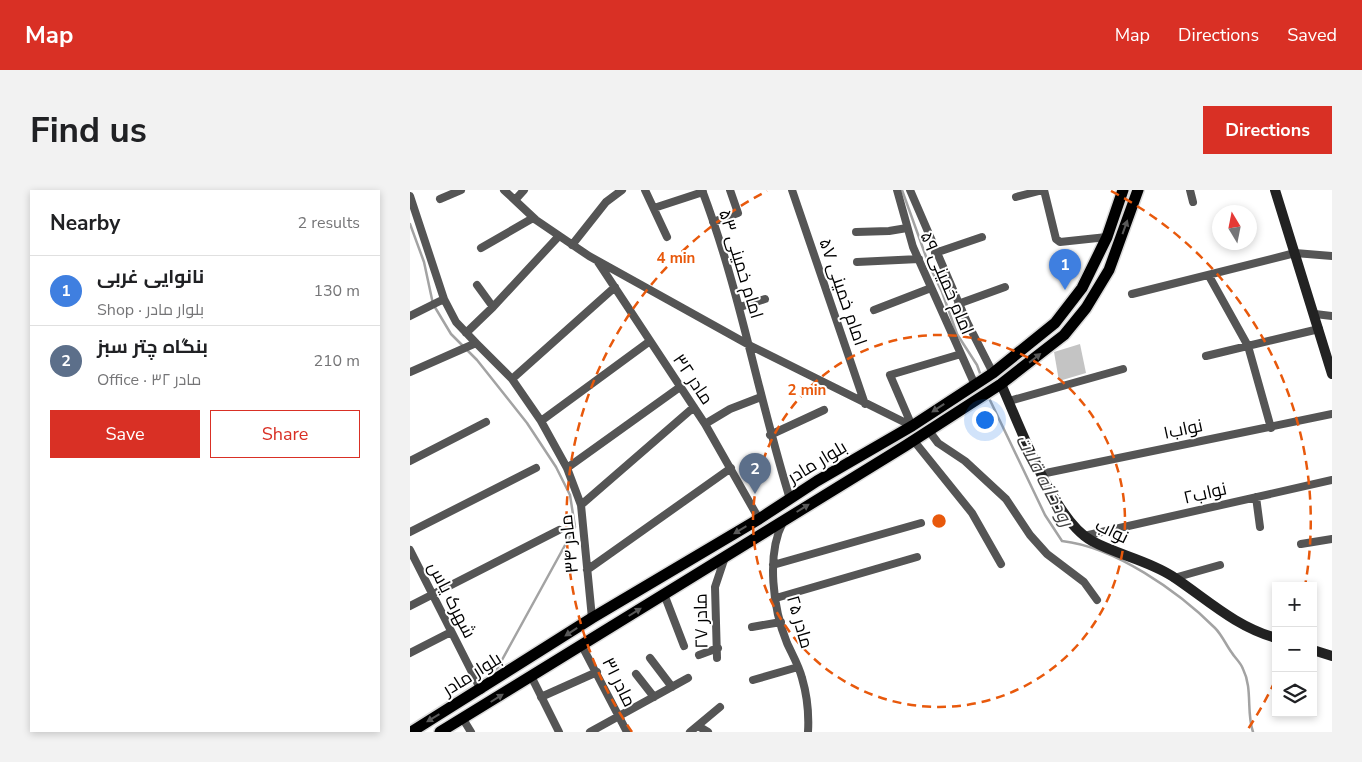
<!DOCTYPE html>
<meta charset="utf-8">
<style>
:root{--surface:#fff;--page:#f2f2f2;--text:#202124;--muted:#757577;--line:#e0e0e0;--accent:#d93025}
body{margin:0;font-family:"Nunito Sans",Cairo,sans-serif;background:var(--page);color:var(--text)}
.controls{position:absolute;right:15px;bottom:15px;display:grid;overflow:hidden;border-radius:0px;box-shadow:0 2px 8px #0003}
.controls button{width:45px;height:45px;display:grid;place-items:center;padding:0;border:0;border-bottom:1px solid var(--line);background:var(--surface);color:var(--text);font:25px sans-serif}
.compass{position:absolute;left:802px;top:15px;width:45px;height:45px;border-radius:50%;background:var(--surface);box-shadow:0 2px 8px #0003;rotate:350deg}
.you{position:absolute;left:574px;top:229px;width:18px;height:18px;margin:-12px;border:4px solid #fff;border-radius:50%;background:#1a73e8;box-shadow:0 0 0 8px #1a73e833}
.badge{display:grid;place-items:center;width:32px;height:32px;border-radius:50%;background:var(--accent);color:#fff;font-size:16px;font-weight:700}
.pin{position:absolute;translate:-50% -41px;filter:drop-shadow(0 1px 2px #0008)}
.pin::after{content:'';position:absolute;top:26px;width:18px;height:15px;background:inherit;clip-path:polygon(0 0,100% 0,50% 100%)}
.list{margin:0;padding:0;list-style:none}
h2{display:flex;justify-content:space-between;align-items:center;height:65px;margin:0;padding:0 20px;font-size:21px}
h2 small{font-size:16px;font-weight:400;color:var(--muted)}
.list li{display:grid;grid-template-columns:32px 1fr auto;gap:15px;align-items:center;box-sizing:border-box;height:70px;padding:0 20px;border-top:1px solid var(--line)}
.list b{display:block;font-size:19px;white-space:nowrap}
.list p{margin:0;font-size:16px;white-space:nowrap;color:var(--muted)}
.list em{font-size:16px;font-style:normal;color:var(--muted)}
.actions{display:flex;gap:10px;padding:15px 20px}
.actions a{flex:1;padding:11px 0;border:1px solid var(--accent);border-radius:0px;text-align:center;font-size:18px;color:var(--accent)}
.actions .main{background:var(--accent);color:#fff}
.icon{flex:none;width:28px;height:28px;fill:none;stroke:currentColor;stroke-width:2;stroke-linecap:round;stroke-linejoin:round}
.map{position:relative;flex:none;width:922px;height:542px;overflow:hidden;border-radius:0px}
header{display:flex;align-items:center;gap:30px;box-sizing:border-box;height:70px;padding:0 25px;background:var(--accent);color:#fff}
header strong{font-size:24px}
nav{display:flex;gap:28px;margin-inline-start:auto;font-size:18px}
.intro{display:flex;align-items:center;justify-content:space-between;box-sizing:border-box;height:120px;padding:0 30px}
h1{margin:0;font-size:35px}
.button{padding:12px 22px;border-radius:0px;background:var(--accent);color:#fff;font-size:18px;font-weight:700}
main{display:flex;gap:30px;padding:0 30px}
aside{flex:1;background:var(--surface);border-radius:0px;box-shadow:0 2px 8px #0003}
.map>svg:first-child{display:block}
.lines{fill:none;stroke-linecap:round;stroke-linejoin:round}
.stream{stroke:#a3a3a3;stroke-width:2.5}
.building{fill:#c4c4c4}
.primary-casing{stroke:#dbdbdb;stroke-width:14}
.street{stroke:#555;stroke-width:8}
.secondary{stroke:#222;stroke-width:10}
.primary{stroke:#000;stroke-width:11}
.oneway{fill:#595959}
.ring{fill:none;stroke:#e8590c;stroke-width:2.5;stroke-dasharray:9 6}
.labels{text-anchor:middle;stroke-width:4;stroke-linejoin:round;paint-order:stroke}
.street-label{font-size:18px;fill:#000;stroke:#fff}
.water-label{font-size:19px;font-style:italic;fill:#444;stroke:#fff}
.centre{fill:#e8590c;stroke:#fff;stroke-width:2.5}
.ring-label{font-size:15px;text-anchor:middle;font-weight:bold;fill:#e8590c;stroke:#fff;stroke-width:4;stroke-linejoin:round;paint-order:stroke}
</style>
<header>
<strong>Map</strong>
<nav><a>Map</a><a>Directions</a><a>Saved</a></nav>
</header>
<div class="intro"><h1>Find us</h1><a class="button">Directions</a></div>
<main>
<aside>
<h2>Nearby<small>2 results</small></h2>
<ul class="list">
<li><span class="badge" style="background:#3f7fe0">1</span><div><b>نانوایی غربی</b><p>Shop · بلوار مادر</p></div><em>130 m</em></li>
<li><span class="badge" style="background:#5c6f8a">2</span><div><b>بنگاه چتر سبز</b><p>Office · مادر ۳۲</p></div><em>210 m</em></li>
</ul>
<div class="actions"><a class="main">Save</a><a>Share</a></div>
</aside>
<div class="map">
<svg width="922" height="542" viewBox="0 0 922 542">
<rect width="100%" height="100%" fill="#fff"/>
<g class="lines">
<path class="stream" d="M 492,0 L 519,75 L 532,102 L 547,144 L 567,175 L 571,186
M 0,34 L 14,72 L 23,114 L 41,144 L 67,170 L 117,233 L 146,277 L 160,305 L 165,337 L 87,479
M 578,206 L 635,325 L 652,351 C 705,357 768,401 805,438 C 812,445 816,455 822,463 C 825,468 831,473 833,479 C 843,499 836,522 843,542"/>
</g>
<path class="building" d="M 670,154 L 676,183 L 649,191 L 644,162 Z"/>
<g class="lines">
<defs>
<path id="primary" d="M 1,542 L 182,428 L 349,329 L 407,291 L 502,236 L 583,183 L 645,133 L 672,98 L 697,47 L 713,0
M 30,542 L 495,256 L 591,194 L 654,145 L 676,118 L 699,80 L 728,0"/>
</defs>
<use href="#primary" class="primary-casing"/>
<path class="street" d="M 94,0 L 126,30 L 179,66 L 341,156 L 502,236
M 235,0 L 257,47
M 292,0 C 330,100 348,206 380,309
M 382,0 L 455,214
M 487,0 L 503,57 L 565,195
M 500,0 L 557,132 L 583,183
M 634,0 L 646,49 L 650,52 L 697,47
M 780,0 L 783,12
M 0,6 L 34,109
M 606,7 L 633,0
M 30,9 L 51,0
M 105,10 L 114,0
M 244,18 L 293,2
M 303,32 L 328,23 L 320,0
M 446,42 L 479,41 L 497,38
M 162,55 L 196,12 L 212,0
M 71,58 L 123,28
M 525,63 L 572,47
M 188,72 L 295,234 L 349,329
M 447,72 L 509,69
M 799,86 L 838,156 L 861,238
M 67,95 L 83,117
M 722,104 L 885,63 L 922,66
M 548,114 L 595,97
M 330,117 L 355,109
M 464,120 L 521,98
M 905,124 L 922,126
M 0,126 L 34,109 L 46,132 L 66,153
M 56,143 L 83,117 L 148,47
M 796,166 L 909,139
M 0,182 L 66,153 L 102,189 L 131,231 L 157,278 L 171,315 L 182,428
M 102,189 L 205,97
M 599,211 L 713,179
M 131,231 L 240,151
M 295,234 L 320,219 L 351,207
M 502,236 L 480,185 L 551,164
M 519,241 L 528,253 L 555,271 L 596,309 L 620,345 L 637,364 L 674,392 L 687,410
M 360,245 L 414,220
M 504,251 L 562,323 L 591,374
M 0,271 L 76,232
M 157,278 L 270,197
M 631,284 L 922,224
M 846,307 L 850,337
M 171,315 L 284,217
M 373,332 C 356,365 363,419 377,453 C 382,464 389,476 392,488 C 397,505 399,525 398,542
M 0,342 L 126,278
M 674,346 L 922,290
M 891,354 L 922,349
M 0,360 L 71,500
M 363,375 L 511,333
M 177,380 L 321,278
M 764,388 L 810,375
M 254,404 L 274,456
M 366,408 L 507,367
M 0,416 L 149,340
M 342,437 L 371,432
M 172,456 L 217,542
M 0,463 L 41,442
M 289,465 L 308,458
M 240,468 L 262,497
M 307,468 L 305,397 L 315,367
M 226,484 L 244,507
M 121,486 L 149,542
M 343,490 L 388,477
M 131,507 L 187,482
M 53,529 L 61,542
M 288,536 L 298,542
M 180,542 L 278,488
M 280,542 L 310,517"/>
<path class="secondary" d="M 865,0 L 922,184
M 591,194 C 609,234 644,331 682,351 C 708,365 737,370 762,386 C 797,409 824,436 866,448
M 903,460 L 922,466"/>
<use href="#primary" class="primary"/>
</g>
<defs><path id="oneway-solid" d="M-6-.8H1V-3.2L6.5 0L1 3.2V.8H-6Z" transform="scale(1.25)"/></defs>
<g class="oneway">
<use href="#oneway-solid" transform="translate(715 37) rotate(-70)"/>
<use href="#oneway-solid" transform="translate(625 168) rotate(-38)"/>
<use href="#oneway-solid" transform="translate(528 218) rotate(147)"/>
<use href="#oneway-solid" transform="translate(393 318) rotate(-32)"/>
<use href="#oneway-solid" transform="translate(330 340) rotate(149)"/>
<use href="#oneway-solid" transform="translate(225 422) rotate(-32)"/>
<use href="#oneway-solid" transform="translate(161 442) rotate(147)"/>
<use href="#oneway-solid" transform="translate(87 508) rotate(-32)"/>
<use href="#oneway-solid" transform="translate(23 528) rotate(149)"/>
</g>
<g class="ring">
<circle cx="529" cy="331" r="186"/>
<path d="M865 491A372 372 0 0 1 836 542M222 542A372 372 0 0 1 357 1M701 1A372 372 0 0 1 895 396"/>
</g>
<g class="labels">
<g class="street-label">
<text transform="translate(331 74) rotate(73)" y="6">امام خمینی ۵۳</text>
<text transform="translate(537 93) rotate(67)" y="6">امام خمینی ۵۹</text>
<text transform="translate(433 102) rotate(71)" y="6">امام خمینی ۵۷</text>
<text transform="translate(283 189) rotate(56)" y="6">مادر ۳۲</text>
<text transform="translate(773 239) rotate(-12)" y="6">نواب۱</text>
<text transform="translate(407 272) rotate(-31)" y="6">بلوار مادر</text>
<text transform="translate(795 303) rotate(-13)" y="6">نواب۲</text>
<text transform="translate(702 341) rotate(26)" y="6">نواب</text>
<text transform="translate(159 354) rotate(-96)" y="6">مادر ۳۴</text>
<text transform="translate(42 410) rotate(63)" y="6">شهرک یاس</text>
<text transform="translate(291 431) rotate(-91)" y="6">مادر ۲۷</text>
<text transform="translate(390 432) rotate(74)" y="6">مادر ۲۵</text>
<text transform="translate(62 484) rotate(-32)" y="6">بلوار مادر</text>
<text transform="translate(209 492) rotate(63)" y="6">مادر ۳۱</text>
</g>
<g class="water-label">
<text transform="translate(635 290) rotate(62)" y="7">رودخانه قلات</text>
</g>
</g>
<circle cx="529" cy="331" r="8" class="centre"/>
<g class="ring-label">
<text x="266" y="73">4 min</text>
<text x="397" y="205">2 min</text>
</g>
</svg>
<div class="controls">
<button>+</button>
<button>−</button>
<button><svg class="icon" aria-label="layers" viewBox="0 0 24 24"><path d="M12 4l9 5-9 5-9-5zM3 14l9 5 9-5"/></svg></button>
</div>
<svg class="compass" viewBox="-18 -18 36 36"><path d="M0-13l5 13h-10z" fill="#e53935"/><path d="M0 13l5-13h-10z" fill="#757577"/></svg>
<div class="you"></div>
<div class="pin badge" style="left:655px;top:100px;background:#3f7fe0">1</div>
<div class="pin badge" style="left:345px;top:304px;background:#5c6f8a">2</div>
</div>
</main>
